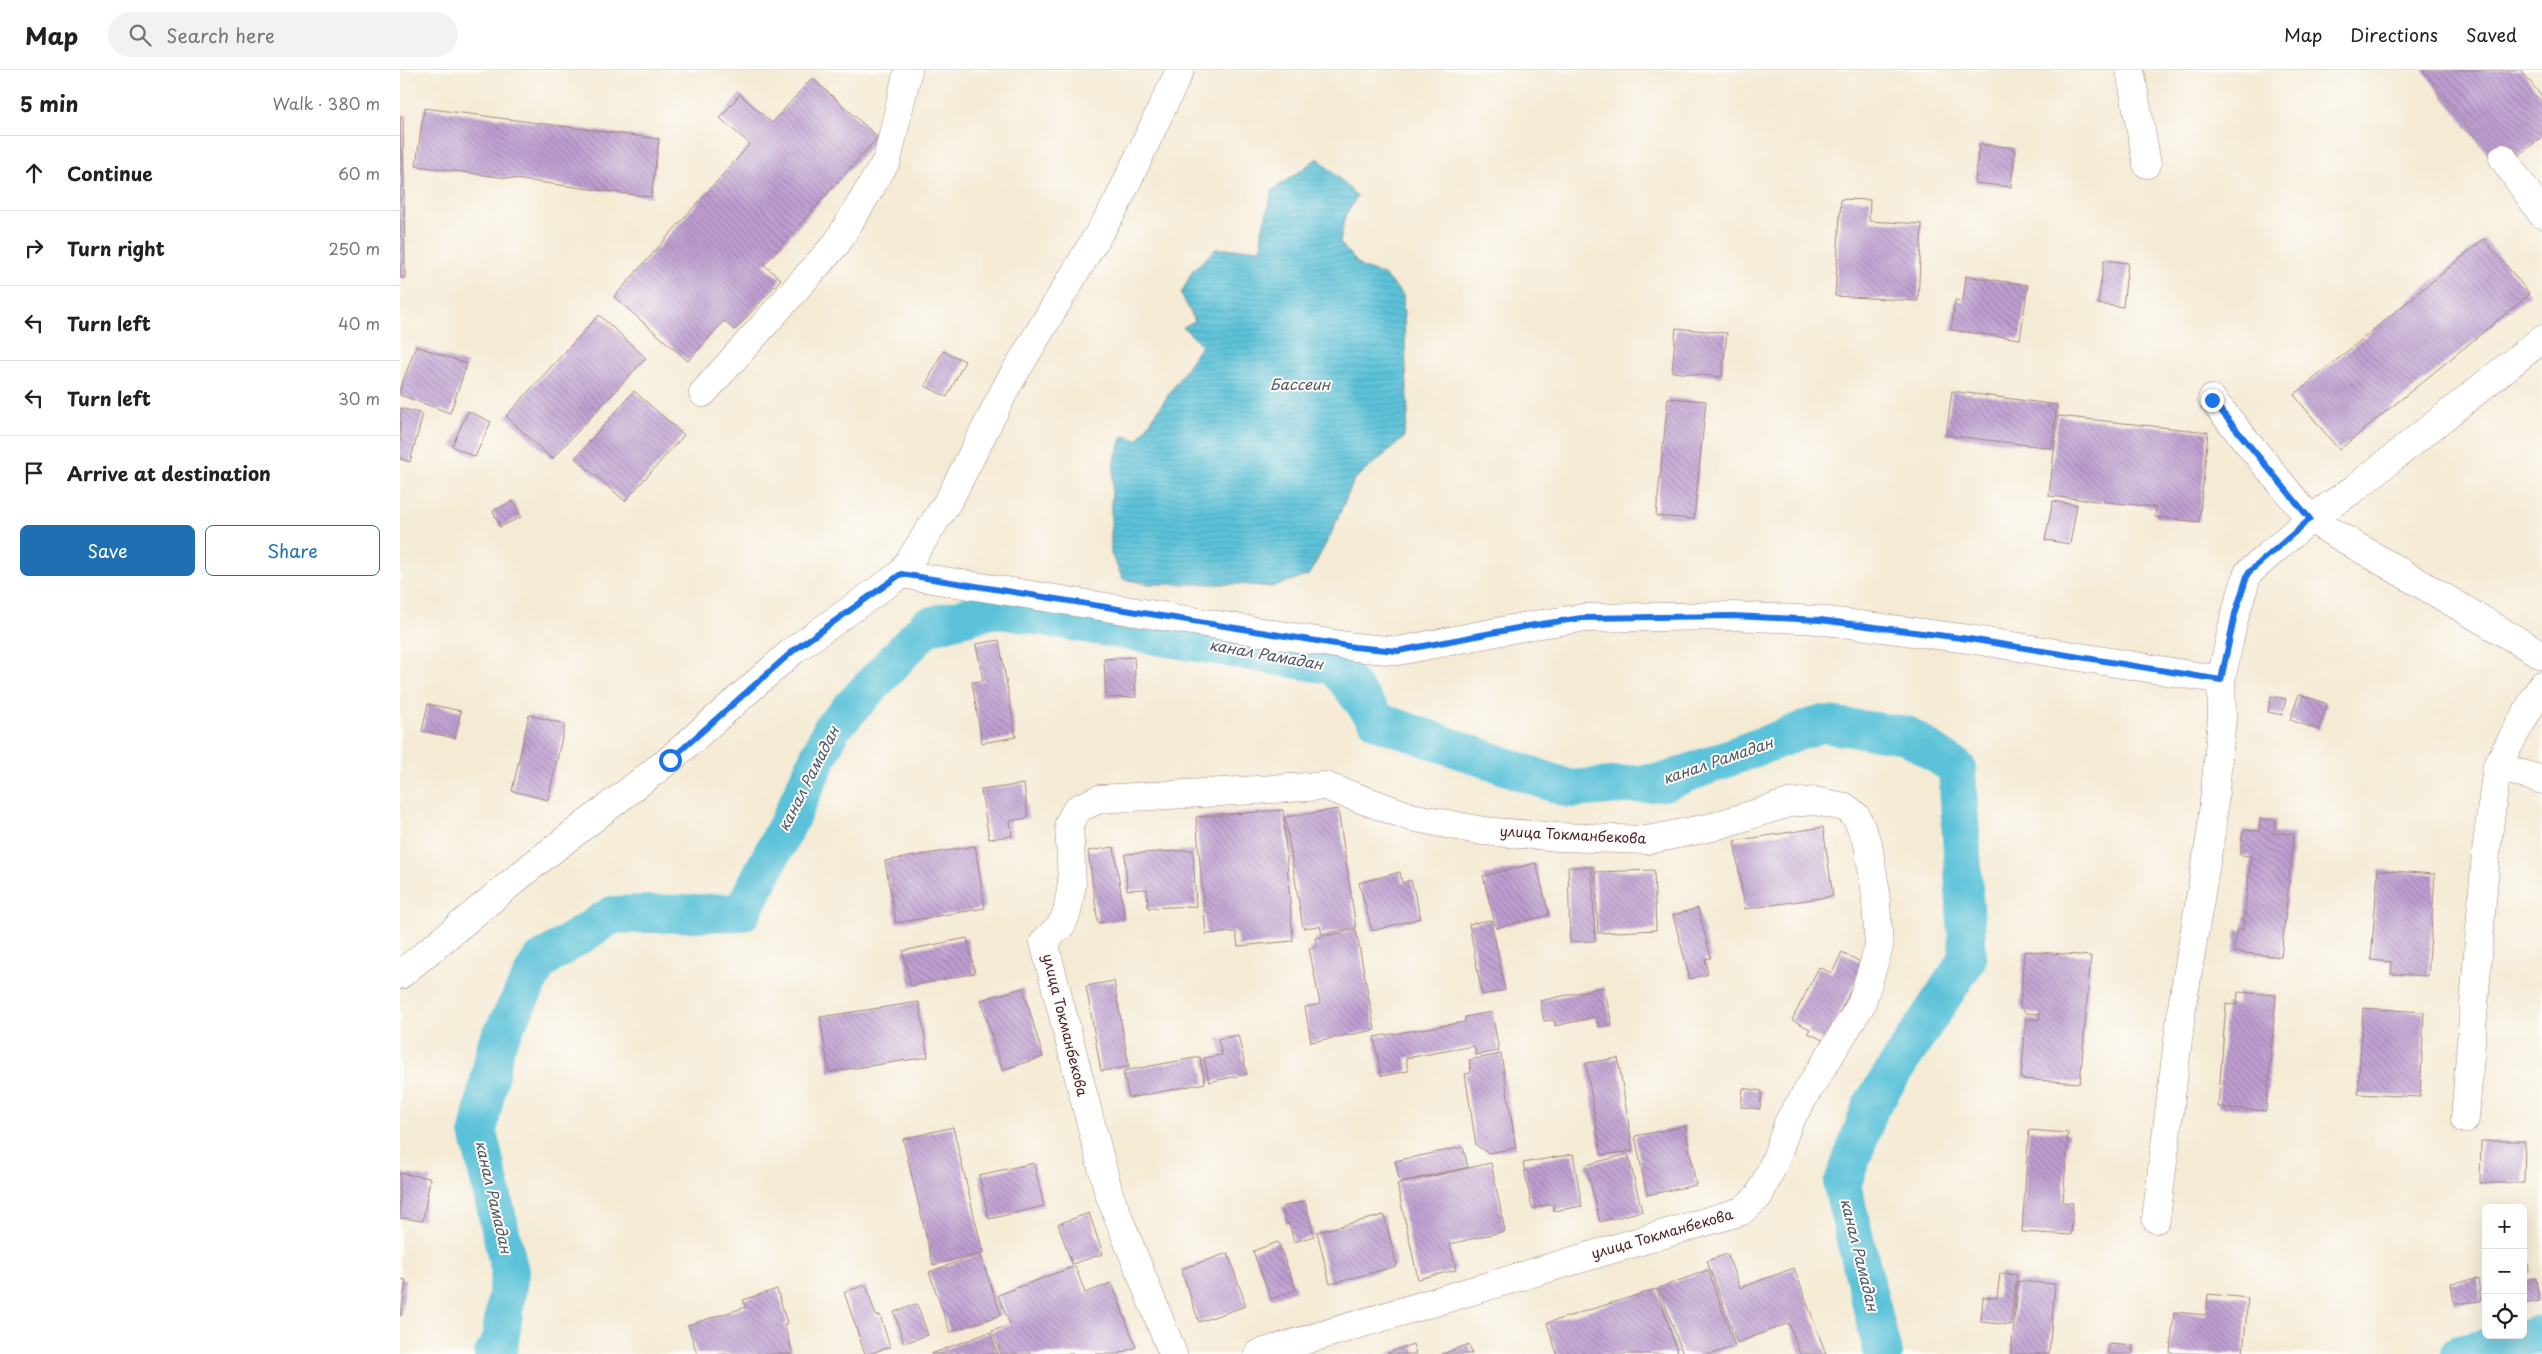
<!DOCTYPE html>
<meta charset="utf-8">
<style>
:root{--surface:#fff;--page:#f2f2f2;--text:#202124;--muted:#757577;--line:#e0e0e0;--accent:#1f6fb2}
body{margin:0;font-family:"Playpen Sans",sans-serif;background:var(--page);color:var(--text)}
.controls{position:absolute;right:15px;bottom:15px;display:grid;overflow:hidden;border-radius:8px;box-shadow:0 5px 20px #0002}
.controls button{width:45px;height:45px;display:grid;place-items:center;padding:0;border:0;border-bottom:1px solid var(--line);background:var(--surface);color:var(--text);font:25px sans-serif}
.stop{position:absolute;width:15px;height:15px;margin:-11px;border:4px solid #1a73e8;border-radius:50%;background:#fff}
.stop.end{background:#1a73e8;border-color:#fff;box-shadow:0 1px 5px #0008}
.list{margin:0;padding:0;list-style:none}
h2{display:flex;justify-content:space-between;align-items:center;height:65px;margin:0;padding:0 20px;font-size:21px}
h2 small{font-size:16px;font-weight:400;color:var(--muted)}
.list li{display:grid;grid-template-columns:32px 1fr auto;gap:15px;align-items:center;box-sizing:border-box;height:75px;padding:0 20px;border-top:1px solid var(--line)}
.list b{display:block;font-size:19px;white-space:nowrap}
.list em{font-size:16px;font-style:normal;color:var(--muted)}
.actions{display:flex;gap:10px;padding:15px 20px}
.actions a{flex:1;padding:11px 0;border:1px solid var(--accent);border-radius:8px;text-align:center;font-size:18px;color:var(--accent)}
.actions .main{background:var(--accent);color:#fff}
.icon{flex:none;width:28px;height:28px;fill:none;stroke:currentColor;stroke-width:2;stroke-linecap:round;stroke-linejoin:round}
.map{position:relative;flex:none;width:2142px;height:1284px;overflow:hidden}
header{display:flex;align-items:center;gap:30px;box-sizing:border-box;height:70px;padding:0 25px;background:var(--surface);border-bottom:1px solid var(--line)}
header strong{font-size:24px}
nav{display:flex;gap:28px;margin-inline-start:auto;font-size:18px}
.search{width:350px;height:45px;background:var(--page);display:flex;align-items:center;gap:12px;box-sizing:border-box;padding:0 18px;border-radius:28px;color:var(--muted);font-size:19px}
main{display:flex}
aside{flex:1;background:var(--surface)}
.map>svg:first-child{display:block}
.water{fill:url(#water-rules);stroke:#527082}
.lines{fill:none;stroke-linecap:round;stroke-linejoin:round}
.canal{stroke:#5bc2d9;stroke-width:38}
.building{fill:url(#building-back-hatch)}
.minor-casing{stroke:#a08580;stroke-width:29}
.minor{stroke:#fff;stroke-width:28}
.route{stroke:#1a73e8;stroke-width:6}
.labels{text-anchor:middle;stroke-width:4;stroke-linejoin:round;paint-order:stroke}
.street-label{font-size:14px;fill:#4a1f2b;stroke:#fdfcf7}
.water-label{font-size:15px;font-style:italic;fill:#505868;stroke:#fdfcf7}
</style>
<header>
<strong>Map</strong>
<div class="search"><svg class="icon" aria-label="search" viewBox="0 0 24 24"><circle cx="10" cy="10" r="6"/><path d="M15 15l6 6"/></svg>Search here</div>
<nav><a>Map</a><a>Directions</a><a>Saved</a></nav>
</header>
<main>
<aside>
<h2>5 min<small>Walk · 380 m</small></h2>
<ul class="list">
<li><svg class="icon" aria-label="ahead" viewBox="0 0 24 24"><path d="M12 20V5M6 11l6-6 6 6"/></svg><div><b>Continue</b></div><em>60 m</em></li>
<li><svg class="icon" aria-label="right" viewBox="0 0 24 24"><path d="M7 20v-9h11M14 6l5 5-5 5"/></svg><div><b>Turn right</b></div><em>250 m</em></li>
<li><svg class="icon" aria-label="left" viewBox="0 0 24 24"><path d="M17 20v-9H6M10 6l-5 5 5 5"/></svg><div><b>Turn left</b></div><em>40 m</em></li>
<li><svg class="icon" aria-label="left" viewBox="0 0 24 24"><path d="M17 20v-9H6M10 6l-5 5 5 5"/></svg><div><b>Turn left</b></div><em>30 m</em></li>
<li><svg class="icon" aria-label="arrive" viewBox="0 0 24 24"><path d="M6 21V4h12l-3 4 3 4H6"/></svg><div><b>Arrive at destination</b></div></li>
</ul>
<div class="actions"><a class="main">Save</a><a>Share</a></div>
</aside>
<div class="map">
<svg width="2142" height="1284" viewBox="0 0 2142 1284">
<defs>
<pattern id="water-rules" width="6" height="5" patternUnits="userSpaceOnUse" patternTransform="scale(1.25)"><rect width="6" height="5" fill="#5bc2d9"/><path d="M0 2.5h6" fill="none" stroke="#51a6ba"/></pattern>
<pattern id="building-back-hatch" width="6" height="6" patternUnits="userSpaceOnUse" patternTransform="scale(1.25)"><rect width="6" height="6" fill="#be9fd1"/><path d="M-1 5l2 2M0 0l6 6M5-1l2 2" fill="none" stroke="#9c81aa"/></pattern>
</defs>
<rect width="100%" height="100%" fill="#fdfcf7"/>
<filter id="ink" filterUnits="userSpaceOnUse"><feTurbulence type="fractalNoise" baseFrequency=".02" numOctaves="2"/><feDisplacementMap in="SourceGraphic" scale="10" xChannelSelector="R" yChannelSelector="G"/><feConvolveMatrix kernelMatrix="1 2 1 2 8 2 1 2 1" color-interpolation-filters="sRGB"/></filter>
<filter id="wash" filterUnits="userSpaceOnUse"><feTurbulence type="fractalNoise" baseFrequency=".0096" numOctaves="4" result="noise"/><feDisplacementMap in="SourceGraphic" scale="20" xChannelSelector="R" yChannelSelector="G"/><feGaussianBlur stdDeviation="1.12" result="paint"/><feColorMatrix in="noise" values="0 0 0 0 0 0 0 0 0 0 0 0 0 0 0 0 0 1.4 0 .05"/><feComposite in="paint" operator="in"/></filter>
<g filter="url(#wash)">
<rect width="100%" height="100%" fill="#f5ebd5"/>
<path class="water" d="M 918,88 L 957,126 L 944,149 L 940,173 L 961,197 L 984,205 L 1003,225 L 1008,344 L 1003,369 L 954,410 L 931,464 L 909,505 L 871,517 L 840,514 L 748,514 L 723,509 L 711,484 L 711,436 L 714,392 L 723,366 L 738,370 L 802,275 L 783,257 L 795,251 L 781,224 L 793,200 L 816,179 L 861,179 L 862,161 L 873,120 Z"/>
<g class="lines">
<path class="canal" d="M 93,1284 L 99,1278 L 110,1202 L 78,1062 L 96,975 L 139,892 L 212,845 L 342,842 L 389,751 L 432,658 L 526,557 L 595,539 L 935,596 L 978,651 L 1170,719 L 1264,712 L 1420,654 L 1507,665 L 1557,698 L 1568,888 L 1471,1036 L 1442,1115 L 1483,1284
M 2059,1284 L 2142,1264"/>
</g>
<g id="blocks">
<path class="building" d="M 2022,0 L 2121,0 L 2142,27 L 2142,67 L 2114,89 L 2102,75 L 2089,85 Z
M 412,8 L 478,67 L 364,195 L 381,209 L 335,260 L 324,251 L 288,291 L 214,227 L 350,74 L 320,48 L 340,24 L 372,53 Z
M 24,38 L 259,69 L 251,127 L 16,96 Z
M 0,46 L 3,46 L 5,208 L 0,208 Z
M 1579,74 L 1615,78 L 1611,117 L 1575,113 Z
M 1441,129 L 1470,130 L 1469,151 L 1522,154 L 1518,231 L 1435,226 Z
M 2084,169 L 2130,224 L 1939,380 L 1894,325 Z
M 1704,190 L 1728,193 L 1723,237 L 1698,234 Z
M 1566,206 L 1628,215 L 1620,269 L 1551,260 L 1555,230 L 1563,231 Z
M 199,245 L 246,288 L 152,389 L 106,346 Z
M 1276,258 L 1327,263 L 1322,307 L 1272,302 Z
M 16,276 L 67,294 L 50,343 L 0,325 L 0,319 Z
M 543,281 L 565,291 L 547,327 L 525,316 Z
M 234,321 L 284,365 L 225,431 L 175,388 Z
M 1552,321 L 1657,335 L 1652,378 L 1546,365 Z
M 1268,328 L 1306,331 L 1294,449 L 1256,446 Z
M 0,338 L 23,344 L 10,392 L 0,389 Z
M 68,341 L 91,352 L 75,387 L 52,376 Z
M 1658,346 L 1808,362 L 1799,452 L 1755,447 L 1756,437 L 1649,426 Z
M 113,431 L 121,447 L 100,457 L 93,441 Z
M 1653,431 L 1677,435 L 1670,474 L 1645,470 Z
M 599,570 L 616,667 L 582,673 L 572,612 L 583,611 L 576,574 Z
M 734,587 L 736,627 L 706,628 L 704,589 Z
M 1899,624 L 1927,634 L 1919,660 L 1890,650 Z
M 1871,626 L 1886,629 L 1882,645 L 1868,642 Z
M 28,634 L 61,641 L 55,668 L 22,661 Z
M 129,645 L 165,654 L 148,730 L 112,721 Z
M 624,714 L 628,748 L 610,751 L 612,766 L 589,769 L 581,720 Z
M 938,739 L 956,858 L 922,864 L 920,856 L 903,858 L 885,747 Z
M 883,740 L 893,871 L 838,876 L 836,862 L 806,864 L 796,747 Z
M 1860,749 L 1876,750 L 1874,763 L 1894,764 L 1881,887 L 1834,882 L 1836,860 L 1843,860 L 1851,786 L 1840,785 L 1843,760 L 1859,761 Z
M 1423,757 L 1433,826 L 1345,839 L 1334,771 Z
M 575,776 L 585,838 L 496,853 L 485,791 Z
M 714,777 L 725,849 L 698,853 L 688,781 Z
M 793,780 L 796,836 L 748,838 L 747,819 L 727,820 L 725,784 Z
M 1136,793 L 1149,845 L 1096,858 L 1083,806 Z
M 1168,797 L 1192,797 L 1195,871 L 1170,872 Z
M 1254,800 L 1256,860 L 1198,863 L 1195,802 Z
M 1978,800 L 2035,804 L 2028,906 L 1991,904 L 1992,892 L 1971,890 Z
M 1000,802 L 1002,813 L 1011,810 L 1021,848 L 972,861 L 959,813 Z
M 1298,838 L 1311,888 L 1305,889 L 1308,904 L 1290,909 L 1273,845 Z
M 1091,850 L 1105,920 L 1082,925 L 1069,854 Z
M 956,860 L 975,960 L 911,972 L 905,937 L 920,934 L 909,878 L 917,877 L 915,868 Z
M 567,868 L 575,903 L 511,916 L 503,881 Z
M 1624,881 L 1691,886 L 1680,1013 L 1621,1009 L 1626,949 L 1639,950 L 1640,944 L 1626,943 L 1620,937 Z
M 1442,882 L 1464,894 L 1425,971 L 1408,963 L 1410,959 L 1392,950 L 1419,897 L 1432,903 Z
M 714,911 L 729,997 L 701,1001 L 686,916 Z
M 1204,917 L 1212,955 L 1199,957 L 1196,947 L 1155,956 L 1154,950 L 1144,951 L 1140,931 Z
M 623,918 L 643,987 L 602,1000 L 581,930 Z
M 1838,922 L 1876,925 L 1866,1041 L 1818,1037 L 1826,934 L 1837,935 Z
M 519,932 L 528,987 L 429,1002 L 420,947 Z
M 1963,938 L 2024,942 L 2020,1027 L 1958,1024 Z
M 1092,942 L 1099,981 L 1076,985 L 1074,976 L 1006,988 L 1008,1001 L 981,1006 L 974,967 L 1065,952 L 1065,947 Z
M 838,965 L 847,1004 L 809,1012 L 804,988 L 822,985 L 818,969 Z
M 1101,984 L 1116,1078 L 1088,1083 L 1076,1075 L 1065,1004 L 1071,1003 L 1069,990 Z
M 800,987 L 805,1013 L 729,1028 L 723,1001 Z
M 1218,988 L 1233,1081 L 1201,1085 L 1186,993 Z
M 1343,1018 L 1362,1021 L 1360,1039 L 1341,1037 Z
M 1285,1056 L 1296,1115 L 1247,1125 L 1235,1066 Z
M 553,1057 L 583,1183 L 533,1195 L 503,1069 Z
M 1629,1060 L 1668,1063 L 1663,1132 L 1673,1133 L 1671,1165 L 1622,1162 Z
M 2081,1071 L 2125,1071 L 2124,1113 L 2080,1113 Z
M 1063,1077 L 1068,1097 L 1000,1112 L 995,1091 Z
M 1173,1084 L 1182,1136 L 1154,1141 L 1153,1134 L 1132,1138 L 1123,1093 Z
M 1228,1084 L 1242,1141 L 1200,1152 L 1186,1095 Z
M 634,1093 L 644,1136 L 589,1149 L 579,1105 Z
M 1091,1093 L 1105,1161 L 1050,1174 L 1056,1200 L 1018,1209 L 997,1114 Z
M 0,1103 L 30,1108 L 23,1151 L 0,1148 Z
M 905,1131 L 914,1166 L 894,1172 L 889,1153 L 886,1154 L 882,1137 Z
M 689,1143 L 703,1184 L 672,1194 L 658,1154 Z
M 984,1145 L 997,1196 L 930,1214 L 917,1162 Z
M 878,1172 L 896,1220 L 871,1229 L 853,1181 Z
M 828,1183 L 846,1236 L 799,1252 L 781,1199 Z
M 580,1184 L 601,1245 L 550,1262 L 529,1202 Z
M 1327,1184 L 1340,1218 L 1394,1198 L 1426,1284 L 1400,1284 L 1389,1253 L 1337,1273 L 1307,1191 Z
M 2123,1190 L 2128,1194 L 2129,1200 L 2123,1208 Z
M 675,1196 L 685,1223 L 712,1213 L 736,1277 L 718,1284 L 601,1284 L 592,1261 L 610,1255 L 598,1225 Z
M 1308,1200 L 1335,1276 L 1312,1284 L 1283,1284 L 1259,1218 Z
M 1600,1203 L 1617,1205 L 1611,1255 L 1581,1252 L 1583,1227 L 1597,1228 Z
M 2136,1208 L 2139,1231 L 2123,1234 L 2123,1210 Z
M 0,1209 L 6,1210 L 1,1246 L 0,1246 Z
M 2078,1209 L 2081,1231 L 2054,1234 L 2051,1213 Z
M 1618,1211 L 1655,1214 L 1649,1284 L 1611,1284 Z
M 466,1215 L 476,1246 L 480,1245 L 490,1277 L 468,1284 L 465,1284 L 444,1222 Z
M 377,1219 L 387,1253 L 384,1254 L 393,1284 L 297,1284 L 288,1255 L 346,1237 L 343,1230 Z
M 1257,1219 L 1278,1284 L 1157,1284 L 1147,1253 Z
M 1808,1224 L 1848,1228 L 1843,1284 L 1770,1283 L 1774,1242 L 1806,1245 Z
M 517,1234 L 528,1265 L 504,1273 L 494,1242 Z
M 590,1262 L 598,1284 L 531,1284 Z
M 1709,1273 L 1733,1275 L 1732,1284 L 1708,1284 Z
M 1013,1274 L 1016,1284 L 985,1284 Z
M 1069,1274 L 1072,1284 L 1042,1284 Z"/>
</g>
</g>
<g filter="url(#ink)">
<use href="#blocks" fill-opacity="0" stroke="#a08580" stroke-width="1"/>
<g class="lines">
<defs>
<path id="minor" d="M 1730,0 L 1747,94
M 2103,88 L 2142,144
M 303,323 L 437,173 L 487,90 L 508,0
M 1812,329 L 1910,449 L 2142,585
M 501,504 L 954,577 L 998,581 L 1128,556 L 1182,548 L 1333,546 L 1419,550 L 1569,569 L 1821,610
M 2097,696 L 2142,710
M 0,905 L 133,795 L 269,690 L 394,580 L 501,504 L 550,428 L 608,314 L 716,135 L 780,0
M 2065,1049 L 2086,782 L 2097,696 L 2142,615
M 1756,1149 L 1782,937 L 1811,763 L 1822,648 L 1821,610 L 1835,545 L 1848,503 L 1910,449 L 1954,419 L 2142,269
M 773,1284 L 709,1124 L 644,872 L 662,854 L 667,842 L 672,814 L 669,753 L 677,739 L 699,729 L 925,716 L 1011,747 L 1083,761 L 1158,767 L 1248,770 L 1312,757 L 1389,733 L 1415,731 L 1445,737 L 1456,746 L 1468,774 L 1475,817 L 1479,877 L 1461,935 L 1389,1051 L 1375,1091 L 1359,1126 L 1342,1141 L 858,1284"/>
</defs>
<use href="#minor" class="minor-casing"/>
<use href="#minor" class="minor"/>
</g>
</g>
<g class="lines" filter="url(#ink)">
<path class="route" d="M 270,690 L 394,580 L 501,504 L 954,577 L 998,581 L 1128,556 L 1182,548 L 1333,546 L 1420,550 L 1569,569 L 1821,610 L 1835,544 L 1848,503 L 1910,449 L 1812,330"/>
</g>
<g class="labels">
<g class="street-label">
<text transform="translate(1173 765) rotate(3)" y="5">улица Токманбекова</text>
<text transform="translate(665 955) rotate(76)" y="5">улица Токманбекова</text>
<text transform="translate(1262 1164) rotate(-16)" y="5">улица Токманбекова</text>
</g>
<g class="water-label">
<text x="900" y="320">Бассеин</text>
<text transform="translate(866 585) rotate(10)" y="5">канал Рамадан</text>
<text transform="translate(1318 691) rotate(-19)" y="5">канал Рамадан</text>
<text transform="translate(409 709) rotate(-63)" y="5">канал Рамадан</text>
<text transform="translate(93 1127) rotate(77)" y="5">канал Рамадан</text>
<text transform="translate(1459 1185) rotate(76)" y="5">канал Рамадан</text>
</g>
</g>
</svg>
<div class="controls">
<button>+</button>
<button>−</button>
<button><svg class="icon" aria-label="locate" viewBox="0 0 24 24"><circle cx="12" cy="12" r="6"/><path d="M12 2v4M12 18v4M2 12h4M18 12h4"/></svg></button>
</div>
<div class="stop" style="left:270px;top:690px"></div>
<div class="stop end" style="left:1812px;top:330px"></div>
</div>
</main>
